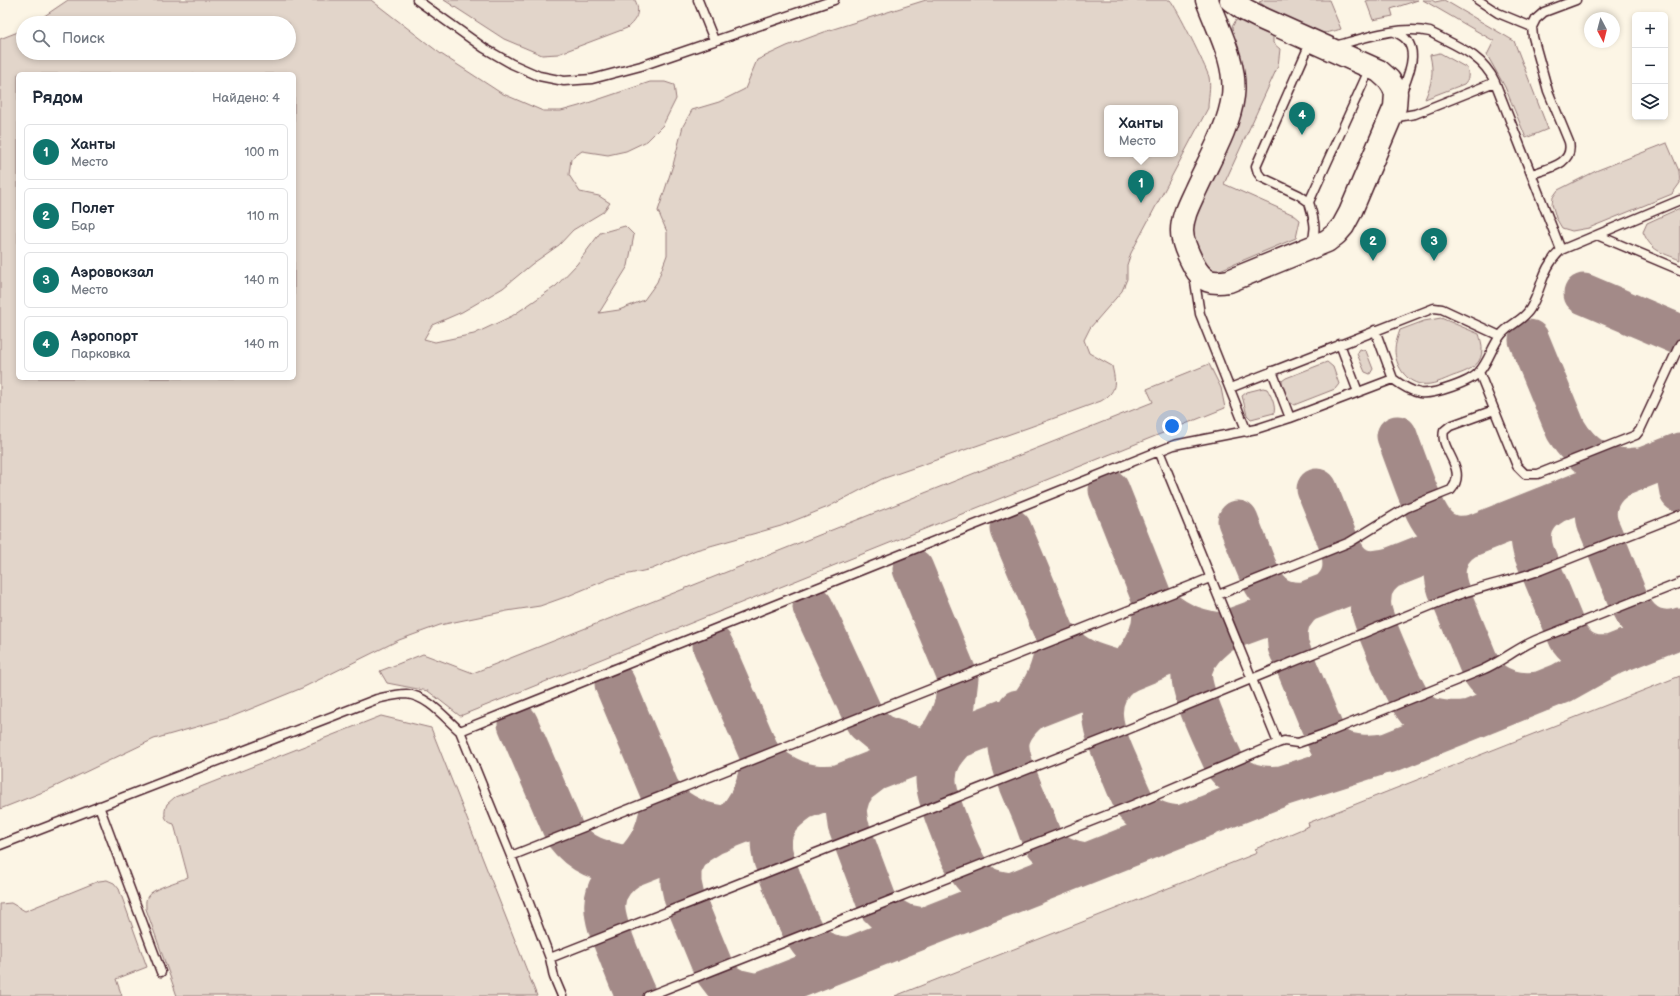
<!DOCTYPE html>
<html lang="ru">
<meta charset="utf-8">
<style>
:root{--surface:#fff;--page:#f2f2f3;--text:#1f2937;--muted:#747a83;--line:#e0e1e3;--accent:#0f766e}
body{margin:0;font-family:"Balsamiq Sans",sans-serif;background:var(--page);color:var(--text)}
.controls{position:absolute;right:12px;top:12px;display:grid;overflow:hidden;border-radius:6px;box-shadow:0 2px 6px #0003}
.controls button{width:36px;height:36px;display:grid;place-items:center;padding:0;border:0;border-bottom:1px solid var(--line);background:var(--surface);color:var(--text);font:20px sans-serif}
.compass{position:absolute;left:1584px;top:12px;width:36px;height:36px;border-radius:50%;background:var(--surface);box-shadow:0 2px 6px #0003;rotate:173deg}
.you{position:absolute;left:1172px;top:426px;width:14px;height:14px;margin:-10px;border:3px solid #fff;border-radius:50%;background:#1a73e8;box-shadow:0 0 0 6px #1a73e833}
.badge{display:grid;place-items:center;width:26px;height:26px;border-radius:50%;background:var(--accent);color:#fff;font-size:13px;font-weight:700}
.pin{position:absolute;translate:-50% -33px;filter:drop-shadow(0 1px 2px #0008)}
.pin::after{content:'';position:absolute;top:21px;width:14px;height:12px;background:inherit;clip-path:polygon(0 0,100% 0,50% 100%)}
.popup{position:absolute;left:1104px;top:105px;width:74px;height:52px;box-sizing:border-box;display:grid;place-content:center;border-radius:6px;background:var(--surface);filter:drop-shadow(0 1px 3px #0005);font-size:13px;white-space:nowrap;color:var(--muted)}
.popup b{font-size:15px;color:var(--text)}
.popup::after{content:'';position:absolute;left:50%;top:100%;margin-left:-8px;border:8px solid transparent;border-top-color:var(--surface)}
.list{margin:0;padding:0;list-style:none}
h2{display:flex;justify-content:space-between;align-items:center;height:52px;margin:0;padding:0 16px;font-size:17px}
h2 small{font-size:13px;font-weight:400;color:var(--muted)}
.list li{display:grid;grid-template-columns:26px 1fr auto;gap:12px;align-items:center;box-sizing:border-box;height:56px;margin:0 8px 8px;padding:0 8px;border:1px solid var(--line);border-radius:6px}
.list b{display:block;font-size:15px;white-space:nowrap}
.list p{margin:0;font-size:13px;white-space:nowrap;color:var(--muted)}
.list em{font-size:13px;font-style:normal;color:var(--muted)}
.icon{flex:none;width:22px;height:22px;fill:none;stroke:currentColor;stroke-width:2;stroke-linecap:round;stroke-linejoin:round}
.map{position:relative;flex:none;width:1680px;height:996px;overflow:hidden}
.search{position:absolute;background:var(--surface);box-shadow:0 2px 6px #0003;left:16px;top:16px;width:280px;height:44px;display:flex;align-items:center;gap:10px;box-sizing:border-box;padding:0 14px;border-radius:22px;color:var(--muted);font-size:15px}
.panel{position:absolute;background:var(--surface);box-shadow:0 2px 6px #0003;left:16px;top:72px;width:280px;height:308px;border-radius:6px}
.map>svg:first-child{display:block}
.green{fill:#e2d5ca;stroke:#967a7a;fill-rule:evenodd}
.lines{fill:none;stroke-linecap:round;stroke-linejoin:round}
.taxiway{stroke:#a38a88;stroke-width:41}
.service-casing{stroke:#4a1f2b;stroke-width:11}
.primary-casing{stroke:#4a1f2b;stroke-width:25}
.service{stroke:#fcf5e5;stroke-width:8}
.primary{stroke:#fcf5e5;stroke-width:22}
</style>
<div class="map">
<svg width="1680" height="996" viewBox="0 0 1680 996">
<rect width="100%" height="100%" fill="#fcf5e5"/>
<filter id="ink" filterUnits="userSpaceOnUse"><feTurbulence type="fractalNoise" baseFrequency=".025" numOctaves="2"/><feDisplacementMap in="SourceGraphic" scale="8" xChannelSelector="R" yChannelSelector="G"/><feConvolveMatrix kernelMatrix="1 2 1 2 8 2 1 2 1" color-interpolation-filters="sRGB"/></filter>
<g filter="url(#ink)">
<path class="green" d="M 68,0 L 371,0 L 441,54 L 501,93 L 543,111 L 561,111 L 579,106 L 650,82 L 665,82 L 674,85 L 676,99 L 663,125 L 647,141 L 626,151 L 608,155 L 582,151 L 571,159 L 569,175 L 580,192 L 599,196 L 610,203 L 603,212 L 573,230 L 559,245 L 532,264 L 503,288 L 462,312 L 432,325 L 424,339 L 435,342 L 474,334 L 512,316 L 556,286 L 577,264 L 600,233 L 625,226 L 634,235 L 628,266 L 599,313 L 619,310 L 644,300 L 657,282 L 667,255 L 667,232 L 658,211 L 673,165 L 683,126 L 692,110 L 719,102 L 745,89 L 757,60 L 787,46 L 827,31 L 926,0 L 1170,0 C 1176,6 1206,67 1209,77 C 1211,87 1208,98 1208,108 L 1131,253 L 1127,265 L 1127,279 L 1122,291 L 1090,328 L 1084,340 L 1089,353 L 1112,366 C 1116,383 1117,392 1101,401 L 1030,427 L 882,479 L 828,507 L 781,526 L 696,550 L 652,569 L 611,578 L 568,596 L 540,606 L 507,611 L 440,625 L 399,640 L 302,688 L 231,717 L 154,739 L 48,790 L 0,809 L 0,39 L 23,30 L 23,53 L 289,53 L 289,23 L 34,23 ZM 18,74 L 294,74 L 294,378 L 18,378 ZM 1107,108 L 1175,108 L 1175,154 L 1107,154 Z
M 444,0 L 635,0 C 641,12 636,20 627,28 L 558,54 L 542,55 L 504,39 Z
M 1264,0 L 1329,0 L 1341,29 C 1334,31 1325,34 1317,33 C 1297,30 1275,13 1259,2 Z
M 1370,0 L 1418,0 L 1391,9 L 1393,16 L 1373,20 L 1366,1 Z
M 1423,0 L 1432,0 L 1435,2 L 1444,0 L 1514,41 L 1548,129 L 1526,138 L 1505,87 L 1487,55 L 1494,41 Z
M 1244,19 L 1273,33 L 1273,43 L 1280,49 L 1278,66 L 1224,184 L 1294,215 L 1300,220 L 1296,238 L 1215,272 C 1198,258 1193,242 1189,221 L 1236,114 L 1232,27 L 1236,20 Z
M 1440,53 L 1467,68 C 1469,75 1469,79 1464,84 L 1425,99 C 1432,83 1434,72 1430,55 Z
M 1667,143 L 1679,171 L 1680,183 L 1672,194 L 1589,228 L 1572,231 L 1562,228 L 1556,218 L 1552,204 L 1553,197 L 1558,190 L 1598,170 Z
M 1680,208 L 1680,260 C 1661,252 1652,252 1643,232 L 1647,223 Z
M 1441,318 L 1479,334 C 1482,343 1484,352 1479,361 C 1474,369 1462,373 1453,376 C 1443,380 1432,386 1421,384 C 1406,382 1395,365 1395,350 C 1395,344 1398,336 1400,330 L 1424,321 Z
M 1360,349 L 1366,351 L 1373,369 L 1370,374 L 1365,372 L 1357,354 Z
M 1327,362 L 1333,367 L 1339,384 L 1335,389 L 1294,405 C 1285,400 1282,391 1282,381 L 1286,378 Z
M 1209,364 L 1221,388 L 1225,408 L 460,716 L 428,691 L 387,683 L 380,671 L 423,654 L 473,673 L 1153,402 L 1147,389 Z
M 1263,388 L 1267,389 C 1271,395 1276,406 1274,413 L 1251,419 L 1247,415 L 1242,396 L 1247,392 Z
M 1680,676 L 1680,996 L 895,996 L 1257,853 L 1255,849 L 1309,826 L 1308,823 Z
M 381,716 L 431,728 L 537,996 L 177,996 L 146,909 C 146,904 145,900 148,896 C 153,888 178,882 188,877 L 174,824 C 164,822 163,813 167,804 L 175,797 Z
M 107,880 L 114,883 L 119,889 L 147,967 L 116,979 L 122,996 L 0,996 L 0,904 L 11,903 L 25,911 L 99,881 Z"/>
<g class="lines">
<path class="taxiway" d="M 1584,294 L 1680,335
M 1529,340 L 1566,430 C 1580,454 1605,473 1635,468
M 1397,436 C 1403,453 1409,469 1415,485 C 1427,515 1436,545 1476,534
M 1680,453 L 1305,602 L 1299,607 L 1290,619 L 1287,632 L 1288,646 L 1329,744 C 1344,756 1370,757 1388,753 L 1562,683 L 1612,655 L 1680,628
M 1680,468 L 1678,481 L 1680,492
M 1619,477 C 1602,487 1592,505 1598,525 C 1606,543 1613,562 1620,580 C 1626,593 1630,609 1640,619 C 1650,629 1664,632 1677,629
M 1317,489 L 1340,546
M 1109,490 L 1153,601
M 1553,504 C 1534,515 1527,532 1534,553 L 1569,638 C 1580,653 1594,658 1612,655
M 1238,521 C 1243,534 1248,546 1253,559 C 1264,586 1271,605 1305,602
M 1011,529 L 1057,639
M 1466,538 C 1447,549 1441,568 1448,589 L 1481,669 C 1492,690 1521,696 1543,691
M 1390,568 C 1379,575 1371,585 1371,598 C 1370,604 1371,610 1373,616 C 1378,632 1408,705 1419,712 C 1430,721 1455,723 1469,720
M 1328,593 C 1345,579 1345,565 1340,546 C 1352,571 1365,574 1390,568
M 813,607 L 866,722 L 883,736 L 915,747 L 928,749 L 943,731 L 950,718 L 955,704 L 958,678 L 913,569
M 1220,633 C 1208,643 1196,653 1192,669 C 1188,691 1216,744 1225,765 C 1240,784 1259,788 1282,786
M 713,646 L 761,757
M 1121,674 C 1090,700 1104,733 1118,764 C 1123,778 1129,793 1136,806 C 1148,820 1162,825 1180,826
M 615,684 L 662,796
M 1033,708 C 1022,717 1011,728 1009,742 C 1007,760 1027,800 1034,818 C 1037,825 1039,834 1043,840 C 1053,855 1070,861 1088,863
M 1018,710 L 1025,712 C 1046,686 1052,672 1057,639 C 1080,662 1095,664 1125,673 C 1145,649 1155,632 1153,601 C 1174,621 1191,629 1220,633
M 518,724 L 565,834 C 583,858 603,861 630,867 C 652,845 659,827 662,796 C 680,816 704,825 731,827 C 751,802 758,789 761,757 C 783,779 806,788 837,785
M 957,738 C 946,750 936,761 936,778 C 935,796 959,855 969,870 C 973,876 979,882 984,886 C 992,891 1003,892 1011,893
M 874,771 L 857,784 L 850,795 L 846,809 L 848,825 L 878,905 L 890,917 L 903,924 L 923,928
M 802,799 C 778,816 765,830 774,860 C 781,879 800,936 815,947 C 825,954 838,957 850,957
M 713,834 L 697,844 L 687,856 L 681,868 L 681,883 L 684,897 L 714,970 L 724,983 L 735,989 L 757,994
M 636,996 C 629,981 623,965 617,950 C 603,916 594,890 630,867 L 1131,670 L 1231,629 L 1305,602
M 752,996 L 1282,786 L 1376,756"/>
<defs>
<path id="service" d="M 417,0 L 484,48 L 512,64 L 539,76 L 564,81 L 592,79 L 641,66 L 834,0
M 698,0 L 714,40
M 1478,0 L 1498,13 L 1532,27
M 1394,32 C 1424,42 1409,74 1401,94
M 1335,46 C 1364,38 1400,25 1430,32 C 1456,46 1482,54 1495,82 L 1561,250
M 1392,118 L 1415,114 L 1495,82
M 1532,174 C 1549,168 1574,164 1569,142 L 1548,91 L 1533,37 L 1532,27 L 1536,19 L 1544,12 L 1576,0
M 1309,202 L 1299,195 L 1261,177 L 1258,173 L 1256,166 L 1311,41
M 1597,235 L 1680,270
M 1311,243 C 1318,229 1313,217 1309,202 L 1370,68
M 1194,275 L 1200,314 L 1247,432
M 1375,330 L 1393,379
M 1340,344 L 1358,392
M 1272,371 L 1290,418
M 1479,372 L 1517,466 L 1525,474 L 1538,474 L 1636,435 L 1640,430 L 1680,344
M 1230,388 L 1434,308 L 1442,309 L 1500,336
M 1159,451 L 1278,743
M 1218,595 L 1350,542 L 1406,508 L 1451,490 C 1469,469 1439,450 1444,431 L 1450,426 L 1494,410
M 99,806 L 161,972
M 0,845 L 377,699 C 386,697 396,694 406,694 C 428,696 444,717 460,731
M 511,856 L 1210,578
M 550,958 L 511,856 L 460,731 L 1174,445 L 1256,429 L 1290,418 L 1393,379 C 1401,385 1410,391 1420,393 C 1433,395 1471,382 1479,372 C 1489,361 1492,346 1501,335 C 1509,324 1523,321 1530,309 C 1543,287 1541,269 1561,250 L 1680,200
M 562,996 L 554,977 L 550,958 L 1107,738 L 1452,597 C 1481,586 1511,581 1541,570 L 1680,515
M 648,996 L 1135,804 L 1278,743 L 1284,741 L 1298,743 L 1324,734 L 1482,670 C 1501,662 1517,648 1536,640 L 1680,583"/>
<path id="primary" d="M 1207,0 C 1218,30 1237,63 1233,96 C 1229,128 1208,162 1195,191 C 1189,204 1182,217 1182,231 C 1182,243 1189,256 1194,266 C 1203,282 1211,284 1229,281 L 1327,241 L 1336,234 L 1343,226 L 1350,213 L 1395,107 L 1396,93 L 1393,86 L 1389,80 L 1379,71 L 1263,19 L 1245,10 L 1231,0"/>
</defs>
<use href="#service" class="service-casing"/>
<use href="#primary" class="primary-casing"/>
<use href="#service" class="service"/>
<use href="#primary" class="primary"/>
</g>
</g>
</svg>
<div class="controls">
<button>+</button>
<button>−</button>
<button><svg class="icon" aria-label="layers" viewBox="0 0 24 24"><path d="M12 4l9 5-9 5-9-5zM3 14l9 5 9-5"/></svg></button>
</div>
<svg class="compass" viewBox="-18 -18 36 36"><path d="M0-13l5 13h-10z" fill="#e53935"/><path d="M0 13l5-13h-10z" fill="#747a83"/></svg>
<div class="you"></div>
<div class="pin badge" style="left:1141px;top:203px">1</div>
<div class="popup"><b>Ханты</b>Место</div>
<div class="pin badge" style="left:1373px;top:261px">2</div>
<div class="pin badge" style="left:1434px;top:261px">3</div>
<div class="pin badge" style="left:1302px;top:135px">4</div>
<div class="search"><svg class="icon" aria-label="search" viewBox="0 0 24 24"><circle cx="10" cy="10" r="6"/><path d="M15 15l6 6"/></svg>Поиск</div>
<section class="panel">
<h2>Рядом<small>Найдено: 4</small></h2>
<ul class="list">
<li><span class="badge">1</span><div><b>Ханты</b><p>Место</p></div><em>100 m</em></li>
<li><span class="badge">2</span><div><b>Полет</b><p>Бар</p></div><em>110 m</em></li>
<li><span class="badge">3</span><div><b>Аэровокзал</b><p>Место</p></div><em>140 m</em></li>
<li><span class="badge">4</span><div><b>Аэропорт</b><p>Парковка</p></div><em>140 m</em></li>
</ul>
</section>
</div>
